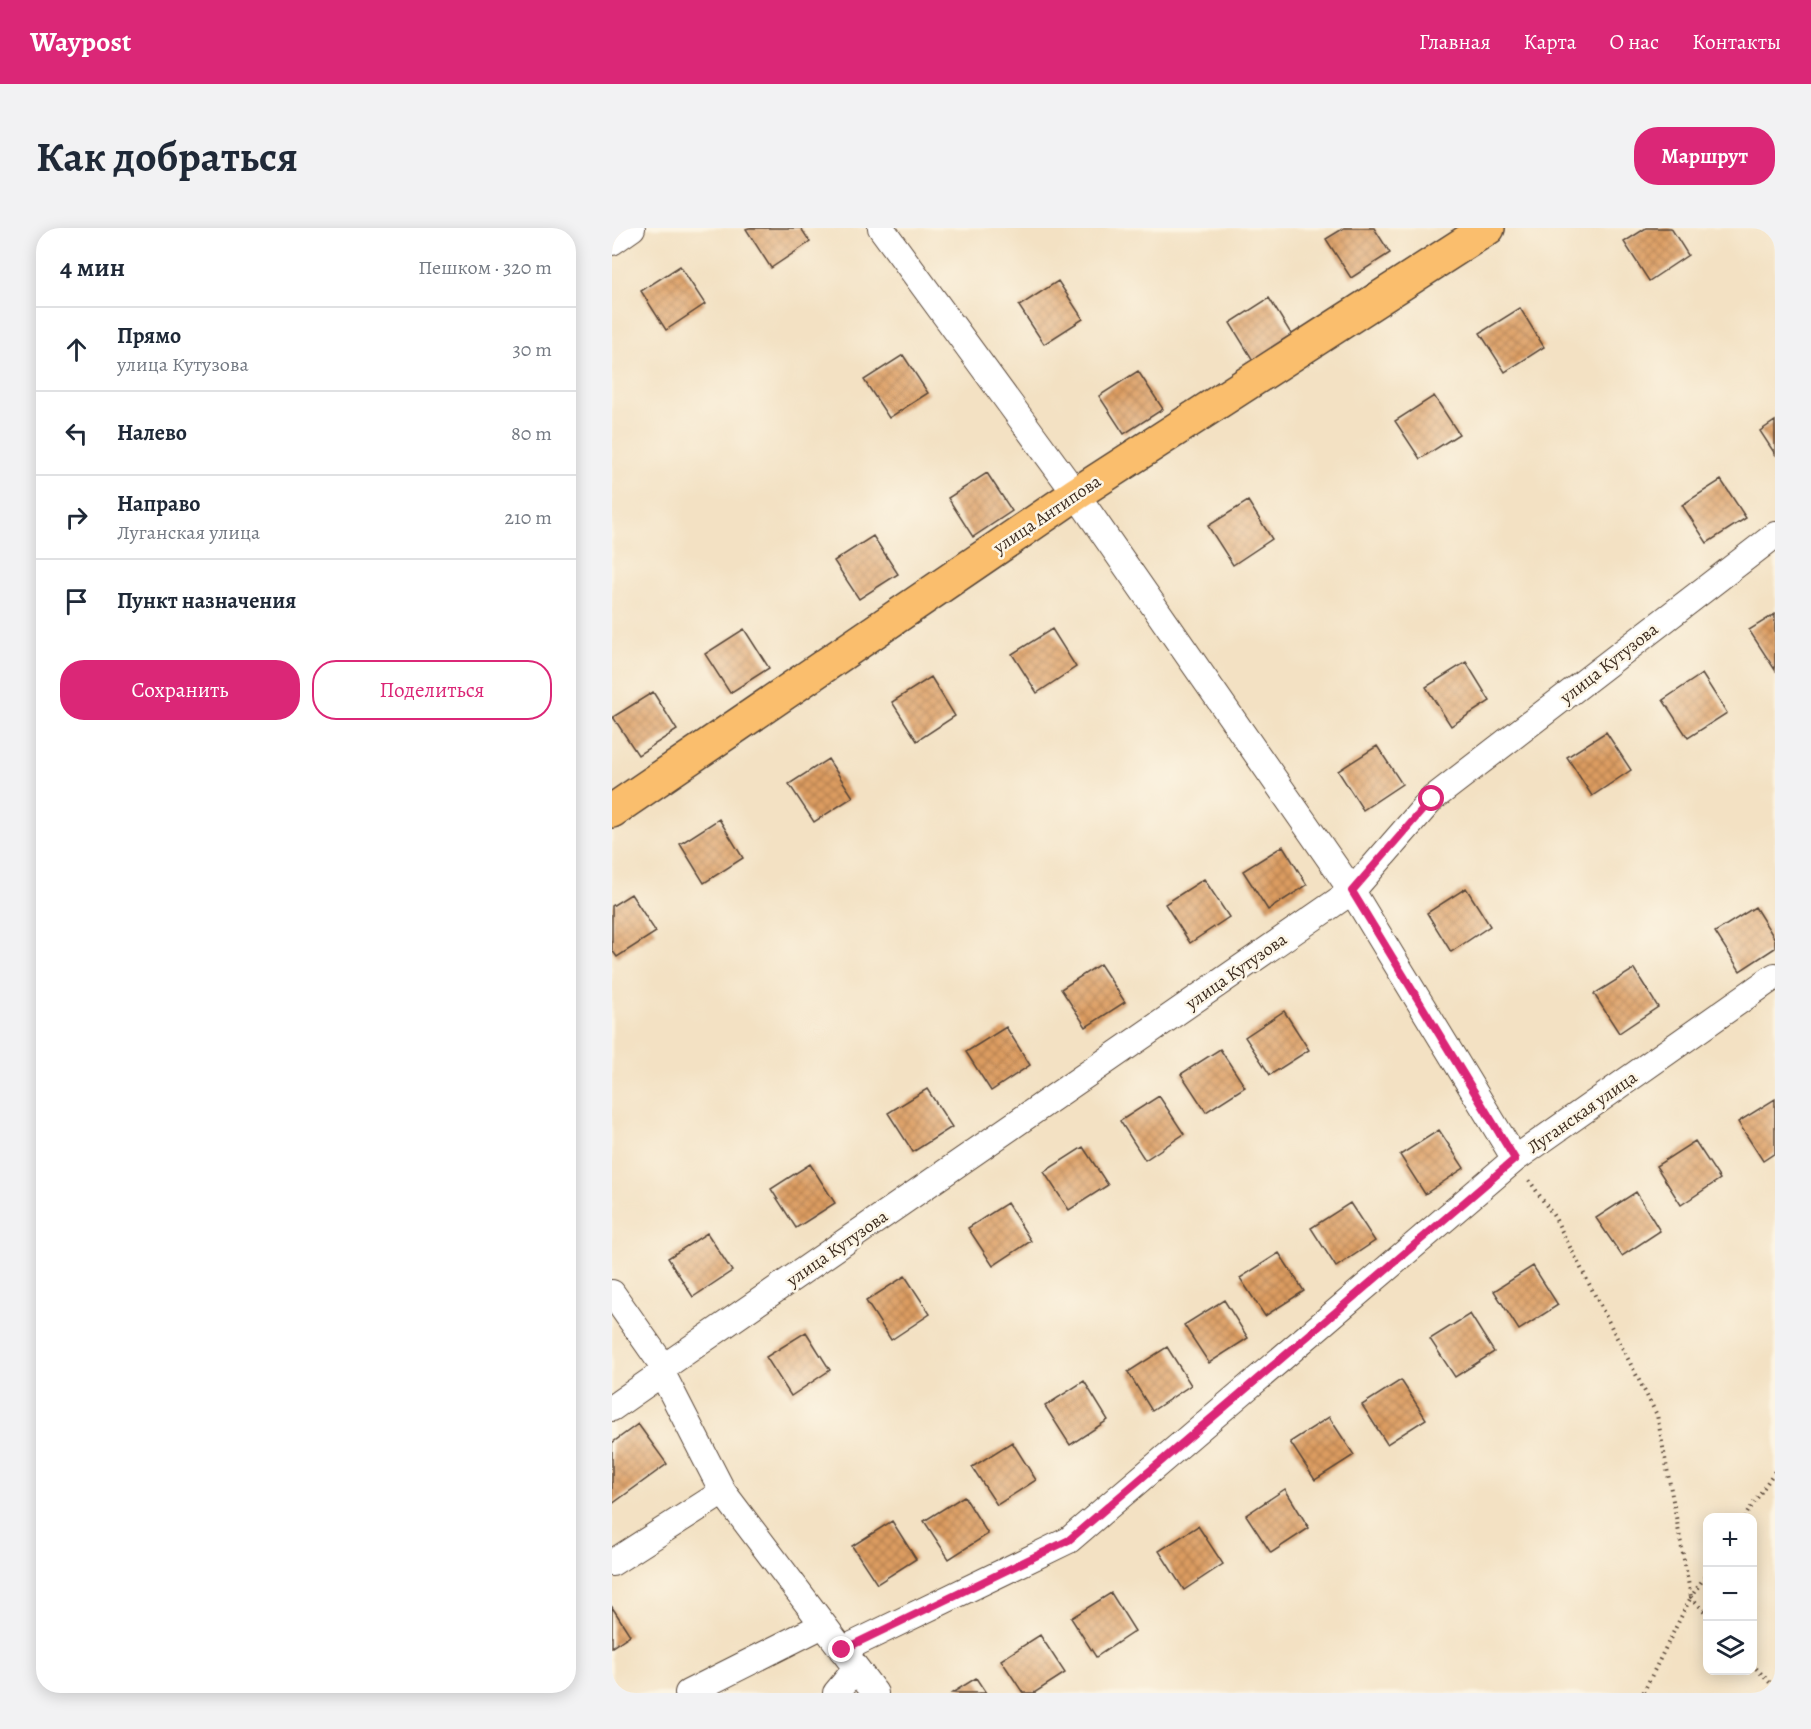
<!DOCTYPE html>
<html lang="ru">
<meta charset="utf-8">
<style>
:root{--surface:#fff;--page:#f2f2f3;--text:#1f2937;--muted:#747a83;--line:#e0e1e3;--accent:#db2777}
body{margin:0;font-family:Alegreya,serif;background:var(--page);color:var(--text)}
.controls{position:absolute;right:18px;bottom:18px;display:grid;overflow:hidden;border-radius:12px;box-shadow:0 3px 15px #0003}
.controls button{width:54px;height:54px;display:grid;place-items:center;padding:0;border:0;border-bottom:2px solid var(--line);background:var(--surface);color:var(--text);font:30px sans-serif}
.stop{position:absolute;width:18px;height:18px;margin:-14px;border:4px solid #db2777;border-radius:50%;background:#fff}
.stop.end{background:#db2777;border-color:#fff;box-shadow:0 2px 6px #0008}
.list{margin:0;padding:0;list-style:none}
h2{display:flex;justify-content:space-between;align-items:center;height:78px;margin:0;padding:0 24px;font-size:26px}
h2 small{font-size:20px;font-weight:400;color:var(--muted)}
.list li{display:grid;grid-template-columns:39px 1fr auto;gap:18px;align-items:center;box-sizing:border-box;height:84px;padding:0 24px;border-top:2px solid var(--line)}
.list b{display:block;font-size:22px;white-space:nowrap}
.list p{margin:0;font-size:20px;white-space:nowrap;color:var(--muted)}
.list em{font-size:20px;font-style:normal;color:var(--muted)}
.actions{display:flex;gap:12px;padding:18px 24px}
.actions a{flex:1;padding:14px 0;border:2px solid var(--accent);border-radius:24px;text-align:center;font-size:21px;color:var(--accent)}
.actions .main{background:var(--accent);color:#fff}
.icon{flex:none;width:33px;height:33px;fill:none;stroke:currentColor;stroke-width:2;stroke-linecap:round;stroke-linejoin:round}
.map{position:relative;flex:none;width:1163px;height:1465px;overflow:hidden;border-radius:24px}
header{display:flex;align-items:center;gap:36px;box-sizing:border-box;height:84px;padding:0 30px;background:var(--accent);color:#fff}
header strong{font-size:28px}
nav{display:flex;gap:33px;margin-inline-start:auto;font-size:21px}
.intro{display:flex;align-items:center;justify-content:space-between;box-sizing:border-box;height:144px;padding:0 36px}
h1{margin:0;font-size:42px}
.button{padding:15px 27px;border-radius:24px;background:var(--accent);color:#fff;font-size:21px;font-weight:700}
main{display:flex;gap:36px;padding:0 36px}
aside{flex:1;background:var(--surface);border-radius:24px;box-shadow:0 3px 15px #0003}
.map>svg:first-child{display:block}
.building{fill:url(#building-cross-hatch)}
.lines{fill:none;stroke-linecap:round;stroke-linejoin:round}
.minor-casing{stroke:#574537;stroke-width:28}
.major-casing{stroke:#574537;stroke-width:36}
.path{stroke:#574537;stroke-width:4;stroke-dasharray:1.5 4.5;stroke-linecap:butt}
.minor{stroke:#fff;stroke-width:26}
.major{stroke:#fabe6d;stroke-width:33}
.route{stroke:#db2777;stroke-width:8}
.labels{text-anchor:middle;stroke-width:5;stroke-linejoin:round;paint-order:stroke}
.street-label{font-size:18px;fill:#3b2a1e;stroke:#fcf5e5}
</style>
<header>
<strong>Waypost</strong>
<nav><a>Главная</a><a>Карта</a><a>О нас</a><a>Контакты</a></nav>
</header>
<div class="intro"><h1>Как добраться</h1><a class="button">Маршрут</a></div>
<main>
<aside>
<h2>4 мин<small>Пешком · 320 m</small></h2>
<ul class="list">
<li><svg class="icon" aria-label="ahead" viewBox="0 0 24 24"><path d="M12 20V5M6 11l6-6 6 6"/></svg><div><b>Прямо</b><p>улица Кутузова</p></div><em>30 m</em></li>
<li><svg class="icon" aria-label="left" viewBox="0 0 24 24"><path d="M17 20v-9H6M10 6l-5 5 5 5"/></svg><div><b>Налево</b></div><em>80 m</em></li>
<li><svg class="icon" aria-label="right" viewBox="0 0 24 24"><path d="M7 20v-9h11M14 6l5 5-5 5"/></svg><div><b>Направо</b><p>Луганская улица</p></div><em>210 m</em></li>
<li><svg class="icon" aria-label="arrive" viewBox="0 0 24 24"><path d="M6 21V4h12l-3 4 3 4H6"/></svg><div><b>Пункт назначения</b></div></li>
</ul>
<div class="actions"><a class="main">Сохранить</a><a>Поделиться</a></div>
</aside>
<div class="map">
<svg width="1163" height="1465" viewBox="0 0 1163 1465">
<defs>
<pattern id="building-cross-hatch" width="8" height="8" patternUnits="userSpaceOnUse" patternTransform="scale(1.5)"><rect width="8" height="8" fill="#dc9c61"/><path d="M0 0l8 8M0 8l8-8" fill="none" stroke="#b47f4f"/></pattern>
</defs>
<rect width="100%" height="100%" fill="#fcf5e5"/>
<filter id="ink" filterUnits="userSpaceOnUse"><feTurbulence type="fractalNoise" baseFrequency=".0167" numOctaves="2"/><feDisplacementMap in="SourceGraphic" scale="12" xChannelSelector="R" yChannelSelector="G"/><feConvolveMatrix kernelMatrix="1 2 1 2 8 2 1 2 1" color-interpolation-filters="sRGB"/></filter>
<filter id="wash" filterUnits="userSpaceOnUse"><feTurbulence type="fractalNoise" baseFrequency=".008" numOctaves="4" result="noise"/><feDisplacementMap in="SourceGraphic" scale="24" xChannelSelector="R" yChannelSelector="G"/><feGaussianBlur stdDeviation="1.35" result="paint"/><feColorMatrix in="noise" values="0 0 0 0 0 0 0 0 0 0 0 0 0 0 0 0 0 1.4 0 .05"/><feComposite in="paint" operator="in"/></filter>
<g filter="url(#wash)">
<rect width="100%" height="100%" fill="#f3e1c3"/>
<g id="blocks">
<path class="building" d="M 137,0 L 189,0 L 198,14 L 159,40 L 134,1 Z
M 732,0 L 762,0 L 778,25 L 739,50 L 714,11 Z
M 1034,0 L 1059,0 L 1076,27 L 1037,53 L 1012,14 Z
M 68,38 L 93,76 L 54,102 L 29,63 Z
M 446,53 L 471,91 L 432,116 L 407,78 Z
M 657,70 L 681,109 L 642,134 L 618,95 Z
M 908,80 L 932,119 L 893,144 L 868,105 Z
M 291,127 L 316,165 L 277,190 L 252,152 Z
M 526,143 L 551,181 L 512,206 L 487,168 Z
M 822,168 L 847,206 L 808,231 L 783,193 Z
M 1163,193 L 1163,226 L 1148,203 Z
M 375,245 L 400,283 L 361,309 L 336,270 Z
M 1109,252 L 1134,290 L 1095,315 L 1070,277 Z
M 636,273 L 660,311 L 621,337 L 596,298 Z
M 261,308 L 286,346 L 247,371 L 222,333 Z
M 1163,386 L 1163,442 L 1137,402 Z
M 132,401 L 157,440 L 118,465 L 93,426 Z
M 440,401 L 464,439 L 425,465 L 400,426 Z
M 854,434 L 878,473 L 839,498 L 814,459 Z
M 1090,446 L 1115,485 L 1076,510 L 1051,472 Z
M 319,449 L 343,488 L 305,513 L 280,474 Z
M 41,464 L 65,502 L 26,527 L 1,489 Z
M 994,504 L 1019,542 L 980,568 L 955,529 Z
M 765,518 L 790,556 L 751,582 L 726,543 Z
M 216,531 L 241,569 L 202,594 L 177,556 Z
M 107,591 L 131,630 L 92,655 L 68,616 Z
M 671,618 L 695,657 L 656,682 L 631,643 Z
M 592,651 L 617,689 L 578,715 L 553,676 Z
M 854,660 L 878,698 L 839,724 L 815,685 Z
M 19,666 L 44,704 L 5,729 L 0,722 L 0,678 Z
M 1143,679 L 1163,711 L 1163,720 L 1128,743 L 1103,704 Z
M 488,736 L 513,774 L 474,799 L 449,761 Z
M 1022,741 L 1046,779 L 1007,805 L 982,766 Z
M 672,783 L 697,822 L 658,847 L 633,809 Z
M 394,799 L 418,837 L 379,863 L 354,824 Z
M 608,821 L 633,859 L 594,884 L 569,846 Z
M 315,861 L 340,899 L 301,924 L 276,885 Z
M 547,868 L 572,906 L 533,932 L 508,893 Z
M 1163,871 L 1163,925 L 1151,933 L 1126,894 Z
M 827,902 L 852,940 L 813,966 L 788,927 Z
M 1083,913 L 1108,951 L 1069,977 L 1044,938 Z
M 471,919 L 496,957 L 457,982 L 432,944 Z
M 198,936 L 223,975 L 184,1000 L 159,961 Z
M 1024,964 L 1048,1003 L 1010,1028 L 984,990 Z
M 395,975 L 419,1013 L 381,1038 L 356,1000 Z
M 738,975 L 763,1013 L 724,1039 L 699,1000 Z
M 95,1005 L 120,1043 L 81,1069 L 56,1030 Z
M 667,1025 L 692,1063 L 653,1088 L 628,1050 Z
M 921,1038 L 946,1077 L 907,1102 L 882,1063 Z
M 293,1048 L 318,1086 L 279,1112 L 254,1073 Z
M 612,1072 L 636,1110 L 597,1135 L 572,1097 Z
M 858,1086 L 882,1124 L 843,1149 L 818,1111 Z
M 194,1104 L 218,1142 L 179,1168 L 154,1129 Z
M 555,1119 L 579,1157 L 540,1183 L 516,1144 Z
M 789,1152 L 814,1191 L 775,1216 L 750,1177 Z
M 472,1153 L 496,1192 L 458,1217 L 433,1178 Z
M 717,1189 L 742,1227 L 703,1252 L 678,1214 Z
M 26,1196 L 55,1236 L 0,1276 L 0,1215 Z
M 400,1214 L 424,1252 L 385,1277 L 360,1239 Z
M 673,1261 L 697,1300 L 659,1325 L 634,1287 Z
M 352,1268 L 376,1306 L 337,1331 L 312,1293 Z
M 280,1293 L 304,1331 L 265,1356 L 240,1318 Z
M 586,1298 L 611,1336 L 572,1362 L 547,1323 Z
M 499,1365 L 523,1403 L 484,1429 L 459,1390 Z
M 0,1379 L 18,1407 L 0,1419 Z
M 428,1407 L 453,1445 L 422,1465 L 411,1465 L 389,1432 Z
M 364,1450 L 374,1465 L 340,1465 Z"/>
</g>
</g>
<g filter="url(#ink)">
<use href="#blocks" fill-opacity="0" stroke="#574537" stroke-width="1.5"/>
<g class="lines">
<defs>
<path id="minor" d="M 269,0 L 464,266 L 740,663 L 903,931
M 0,14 L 20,0
M 0,1065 L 52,1139 L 50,1145 L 111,1264 L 263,1465
M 52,1139 L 740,663 L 820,571 L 1163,307
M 0,1180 L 50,1145
M 0,1335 L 111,1264
M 230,1422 L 457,1312 L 903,931 L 1163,748
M 76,1465 L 211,1397
M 224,1465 L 244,1441"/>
<path id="major" d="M 0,583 L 464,266 L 876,0"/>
</defs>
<use href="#minor" class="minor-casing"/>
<use href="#major" class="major-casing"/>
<path class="path" d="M 917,952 L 943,990 L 1045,1187 L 1079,1369 L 1031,1465
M 1132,1290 L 1163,1243
M 1096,1344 L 1079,1369 L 1096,1387
M 1140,1436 L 1163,1460"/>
<use href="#minor" class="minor"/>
<use href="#major" class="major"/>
</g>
</g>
<g class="lines" filter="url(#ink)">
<path class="route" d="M 230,1422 L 457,1312 L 903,931 L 740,663 L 820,571"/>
</g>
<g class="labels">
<g class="street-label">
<text transform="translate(435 286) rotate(-34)" y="6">улица Антипова</text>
<text transform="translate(997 435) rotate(-38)" y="6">улица Кутузова</text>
<text transform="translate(624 743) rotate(-35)" y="6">улица Кутузова</text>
<text transform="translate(970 884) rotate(-35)" y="6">Луганская улица</text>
<text transform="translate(225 1020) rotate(-35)" y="6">улица Кутузова</text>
</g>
</g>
</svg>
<div class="controls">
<button>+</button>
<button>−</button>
<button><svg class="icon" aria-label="layers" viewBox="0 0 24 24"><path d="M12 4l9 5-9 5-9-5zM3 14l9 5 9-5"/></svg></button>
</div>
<div class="stop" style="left:820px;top:571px"></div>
<div class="stop end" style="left:230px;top:1422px"></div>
</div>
</main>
